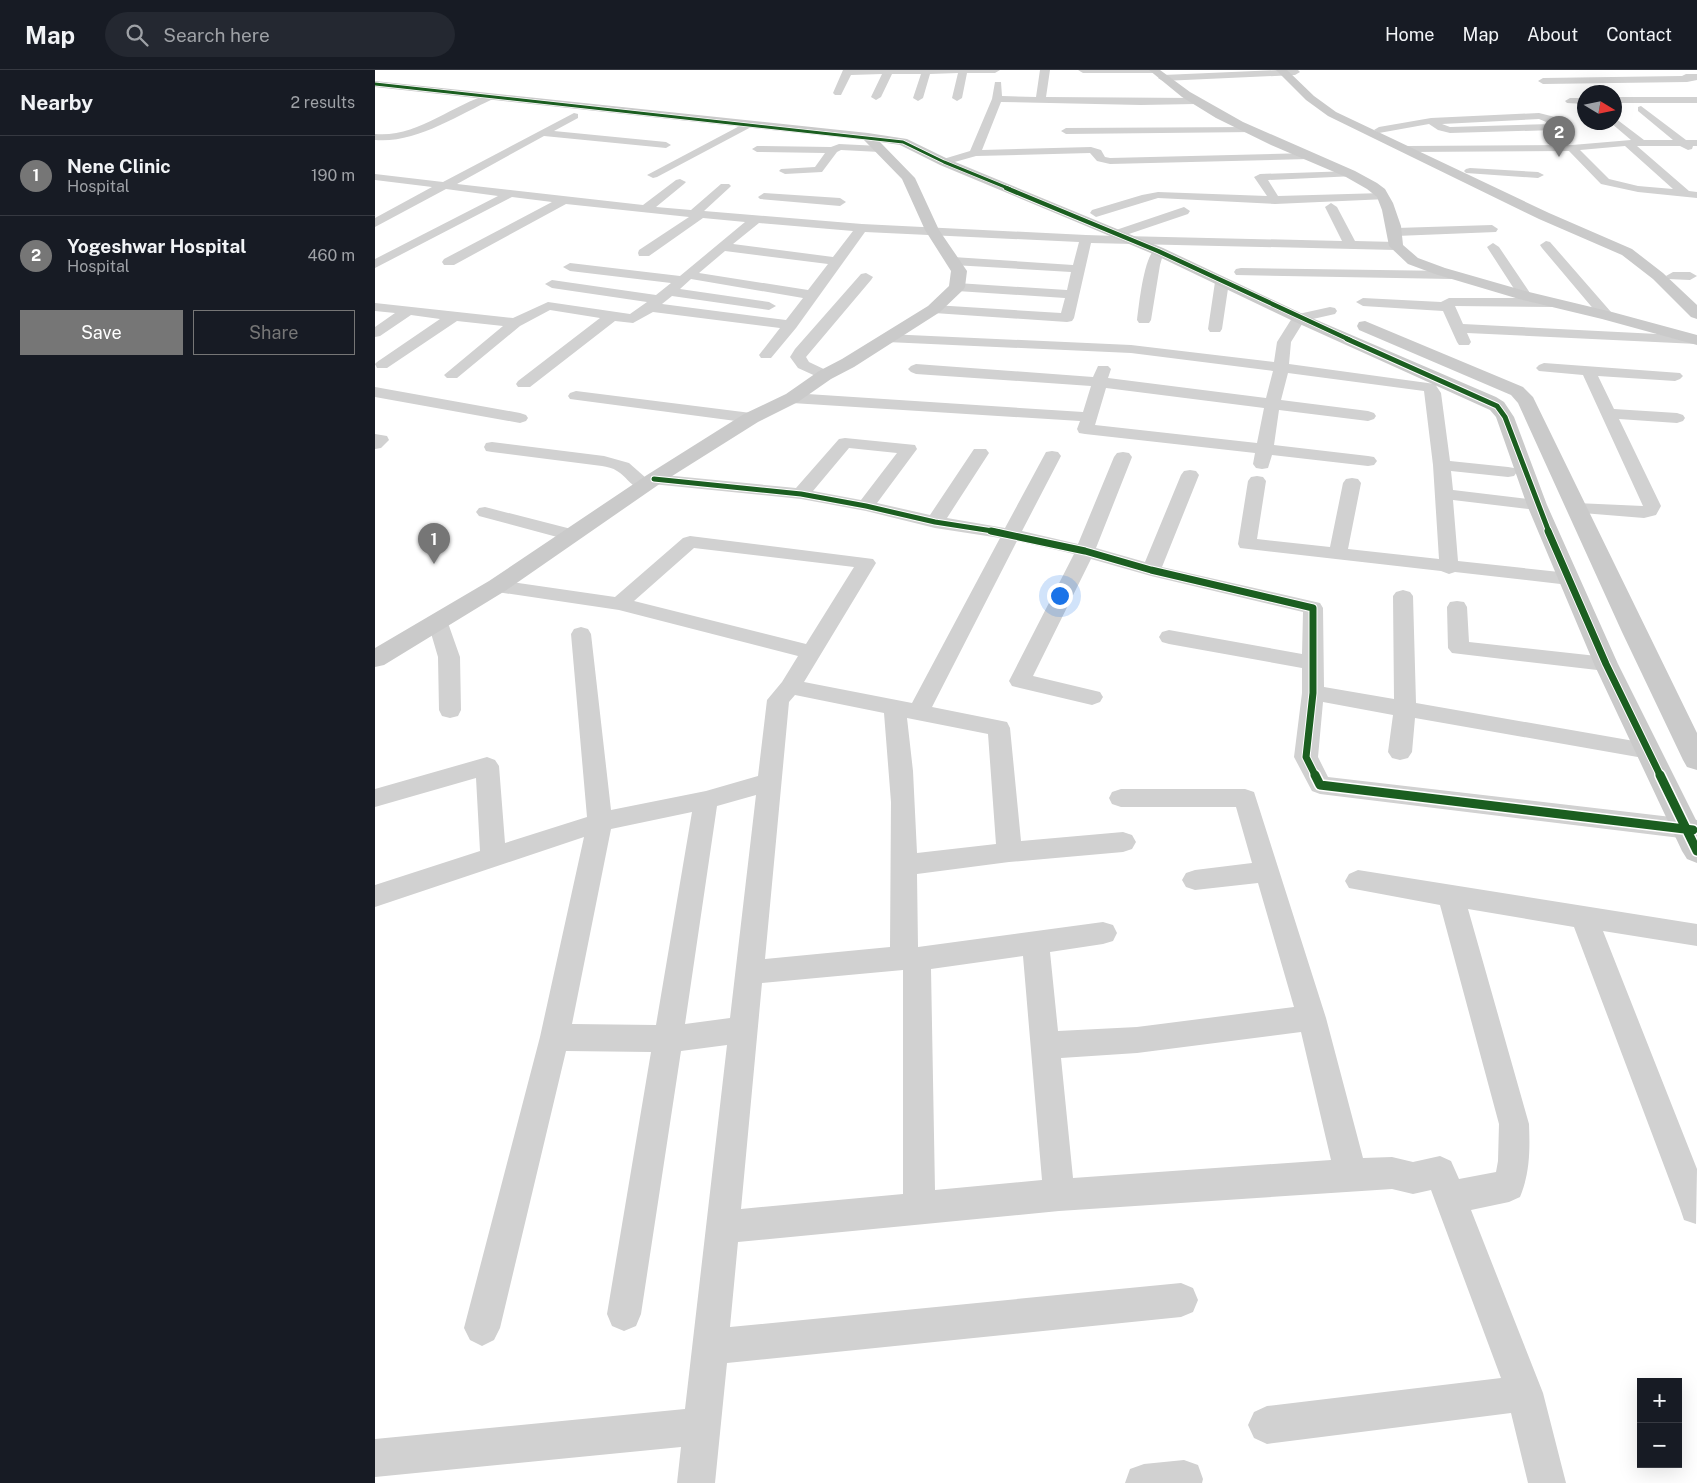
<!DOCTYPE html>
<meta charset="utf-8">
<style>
:root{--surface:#171b24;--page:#242831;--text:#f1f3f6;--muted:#9ea1a6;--line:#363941;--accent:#767676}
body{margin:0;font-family:"Public Sans",sans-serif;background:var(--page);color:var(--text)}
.controls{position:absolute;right:15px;bottom:15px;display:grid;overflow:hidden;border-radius:0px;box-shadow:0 5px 20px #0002}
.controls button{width:45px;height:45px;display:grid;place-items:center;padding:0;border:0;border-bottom:1px solid var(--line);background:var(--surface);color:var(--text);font:25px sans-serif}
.compass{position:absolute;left:1202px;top:15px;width:45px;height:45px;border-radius:50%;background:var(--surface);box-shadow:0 5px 20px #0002;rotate:100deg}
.you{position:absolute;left:684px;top:525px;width:18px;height:18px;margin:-12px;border:4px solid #fff;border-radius:50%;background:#1a73e8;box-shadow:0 0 0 8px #1a73e833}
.badge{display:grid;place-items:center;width:32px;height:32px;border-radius:50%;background:var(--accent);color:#fff;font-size:16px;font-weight:700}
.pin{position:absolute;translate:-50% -41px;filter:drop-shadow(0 1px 2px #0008)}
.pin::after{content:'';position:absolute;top:26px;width:18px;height:15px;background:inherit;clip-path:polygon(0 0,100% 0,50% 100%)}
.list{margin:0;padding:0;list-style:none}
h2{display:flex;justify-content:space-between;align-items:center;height:65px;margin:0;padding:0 20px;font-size:21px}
h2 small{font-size:16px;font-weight:400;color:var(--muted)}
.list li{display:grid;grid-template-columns:32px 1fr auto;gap:15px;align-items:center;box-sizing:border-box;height:80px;padding:0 20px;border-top:1px solid var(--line)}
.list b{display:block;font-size:19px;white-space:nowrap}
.list p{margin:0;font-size:16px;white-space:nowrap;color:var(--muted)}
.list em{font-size:16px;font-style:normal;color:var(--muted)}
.actions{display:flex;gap:10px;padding:15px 20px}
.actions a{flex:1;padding:11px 0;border:1px solid var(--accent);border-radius:0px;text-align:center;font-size:18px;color:var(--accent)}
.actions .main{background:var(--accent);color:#fff}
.icon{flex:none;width:28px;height:28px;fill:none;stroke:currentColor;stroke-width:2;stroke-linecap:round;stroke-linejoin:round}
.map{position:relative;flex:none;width:1322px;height:1413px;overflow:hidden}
header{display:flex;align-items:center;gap:30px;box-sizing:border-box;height:70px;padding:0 25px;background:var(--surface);border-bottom:1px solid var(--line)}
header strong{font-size:24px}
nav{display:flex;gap:28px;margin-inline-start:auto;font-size:18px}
.search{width:350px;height:45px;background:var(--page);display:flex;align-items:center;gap:12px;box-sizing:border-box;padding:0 18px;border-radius:28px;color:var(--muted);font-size:19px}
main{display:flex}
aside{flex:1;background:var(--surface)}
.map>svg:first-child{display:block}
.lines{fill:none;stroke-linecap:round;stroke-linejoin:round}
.street{fill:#d1d1d1;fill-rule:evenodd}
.secondary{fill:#cacaca;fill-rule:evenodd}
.cycleway-far4-casing{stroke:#fff;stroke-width:4.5}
.cycleway-far3-casing{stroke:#fff;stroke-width:6}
.cycleway-far2-casing{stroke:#fff;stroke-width:7}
.cycleway-far1-casing{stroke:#fff;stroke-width:9}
.cycleway-casing{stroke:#fff;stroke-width:12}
.cycleway-far4{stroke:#1b5e20;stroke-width:3}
.cycleway-far3{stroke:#1b5e20;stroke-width:4.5}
.cycleway-far2{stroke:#1b5e20;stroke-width:5}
.cycleway-far1{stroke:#1b5e20;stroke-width:7}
.cycleway{stroke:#1b5e20;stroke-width:9}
</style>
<header>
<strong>Map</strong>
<div class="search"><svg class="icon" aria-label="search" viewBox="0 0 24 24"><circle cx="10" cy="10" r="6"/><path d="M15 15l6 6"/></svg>Search here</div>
<nav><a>Home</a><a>Map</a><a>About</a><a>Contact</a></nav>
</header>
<main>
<aside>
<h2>Nearby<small>2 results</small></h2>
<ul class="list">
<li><span class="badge">1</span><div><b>Nene Clinic</b><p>Hospital</p></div><em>190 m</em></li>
<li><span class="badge">2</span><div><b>Yogeshwar Hospital</b><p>Hospital</p></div><em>460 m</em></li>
</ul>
<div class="actions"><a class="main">Save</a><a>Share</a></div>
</aside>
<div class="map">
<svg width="1322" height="1413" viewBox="0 0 1322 1413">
<rect width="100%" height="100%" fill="#fff"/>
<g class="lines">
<path class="street" d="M 468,0 L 625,0 L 620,3 L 592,3 L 587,28 L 582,31 L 577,28 L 583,3 L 555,4 L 548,28 L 543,31 L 538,28 L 546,4 L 517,4 L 506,27 L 501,30 L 496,27 L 507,4 L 476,5 L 466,25 L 460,25 L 458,23 Z
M 665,0 L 675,0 L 671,27 L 820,28 L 825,31 L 820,34 L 766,35 L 626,32 L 607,80 L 716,77 L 726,80 L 730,87 L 735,88 L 933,83 L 938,86 L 933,89 L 735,94 L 722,91 L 715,83 L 601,86 L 569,95 L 565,94 L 564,92 L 565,90 L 595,81 L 617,29 L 620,12 L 626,12 L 627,26 L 661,27 Z
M 703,0 L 785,0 L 780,3 L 708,3 Z
M 904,0 L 923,0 L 925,2 L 920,5 L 788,11 L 783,8 L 788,5 Z
M 1311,4 L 1322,4 L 1322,10 L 1312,12 L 1168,14 L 1163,11 L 1168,8 L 1307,6 Z
M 115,24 L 120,27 L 118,29 C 83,45 40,74 0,70 L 0,64 C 42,68 76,35 115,24 Z
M 1240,27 L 1322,27 L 1322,33 L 1240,33 Z
M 1195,28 L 1210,28 L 1210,34 L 1192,33 L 1190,31 Z
M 1266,36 L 1311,70 L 1322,70 L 1322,76 L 1318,76 L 1317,79 L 1313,80 L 1305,76 L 1262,76 L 1314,121 L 1322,122 L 1322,128 L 1263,122 L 1226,114 L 1194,81 L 1033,82 L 1028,79 L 1033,76 L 1197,75 L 1256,70 L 1236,53 L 1240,52 L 1240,48 L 1269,70 L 1298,70 L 1263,41 L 1263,37 ZM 1250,76 L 1298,119 L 1263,116 L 1234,109 L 1205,80 Z
M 199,43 L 203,44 L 203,48 L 179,61 L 291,72 L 296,75 L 291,78 L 169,66 L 82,114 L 268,135 L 301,110 L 305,109 L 311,112 L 309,114 L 281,137 L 316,140 L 346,114 L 354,114 L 356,116 L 354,118 L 329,141 L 487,154 L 711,165 L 742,166 L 739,163 L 741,160 L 809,137 L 815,141 L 813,144 L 748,166 L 967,171 L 950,137 L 956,133 L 962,137 L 980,171 L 1021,172 L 1027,176 L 1021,180 L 716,173 L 699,248 L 697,251 L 692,252 L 559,243 L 552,239 L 559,235 L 686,243 L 690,228 L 582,221 L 575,217 L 582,213 L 692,220 L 696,202 L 578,195 L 571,191 L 578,187 L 698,195 L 704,172 L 490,162 L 421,258 L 396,288 L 386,288 L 384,285 L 405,258 L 278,242 L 258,253 L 240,251 L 155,317 L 143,317 L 141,314 L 143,311 L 225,248 L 175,240 L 145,256 L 82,308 L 72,308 L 69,305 L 128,256 L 82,251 L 12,298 L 2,298 L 0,294 L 2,292 L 65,249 L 36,245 L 5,266 L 0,267 L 0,257 L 20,243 L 0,241 L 0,233 L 138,248 L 173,232 L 255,244 L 272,232 L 177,218 L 170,214 L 177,210 L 281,225 L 296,213 L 195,201 L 188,197 L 195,193 L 305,206 L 370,152 L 328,148 L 274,186 L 264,186 L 263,183 L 264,180 L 314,147 L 191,134 L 79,195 L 69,195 L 67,192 L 69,189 L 177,132 L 137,127 L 0,198 L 0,189 L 123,126 L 71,119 L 0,157 L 0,148 L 57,117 L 0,110 L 0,104 L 68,112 ZM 384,153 L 478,161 L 458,187 L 358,174 ZM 350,181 L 453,194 L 433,220 L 324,203 ZM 316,209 L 428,228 L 411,250 L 287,234 L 297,226 L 394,240 L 401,236 L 394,232 L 305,219 Z
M 1164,43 L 1180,47 L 1188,55 L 1180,60 L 1075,63 L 1063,60 L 1054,54 L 1004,63 L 999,60 L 1004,57 L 1056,48 ZM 1164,49 L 1176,54 L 1075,57 L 1067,54 Z
M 374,51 L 379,54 L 378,56 L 282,107 L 278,108 L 272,105 Z
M 876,57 L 880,58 L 881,60 L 880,62 L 691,64 L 686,61 L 691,58 Z
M 464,74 L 505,76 L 510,79 L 505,82 L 466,80 L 462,82 L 447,102 L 410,104 L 404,101 L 406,99 L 440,97 L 450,83 L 382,82 L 377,79 L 382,76 L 456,77 Z
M 1095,98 L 1163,102 L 1169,105 L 1163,108 L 1091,103 L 1089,101 L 1091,99 Z
M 976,101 L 982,104 L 980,106 L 893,110 L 903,126 L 1008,123 L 1012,125 L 1014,127 L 1012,129 L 900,134 L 783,128 L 721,147 L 715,143 L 717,140 L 767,125 L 783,122 L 892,126 L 879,107 L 885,104 Z
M 389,123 L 465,128 L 471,132 L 465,136 L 385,129 L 383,127 Z
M 1117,155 L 1123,159 L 1121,162 L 1021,166 L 1015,162 L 1021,158 Z
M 1171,171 L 1175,172 L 1236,242 L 1238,245 L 1236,248 L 1226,248 L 1167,178 L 1165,175 Z
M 1118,173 L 1124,177 L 1157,226 L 1155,229 L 1181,229 L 1188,233 L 1181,237 L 1080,236 L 1088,254 L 1322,266 L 1322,274 L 1092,263 L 1096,272 L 1094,275 L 1084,275 L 1082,272 L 1068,241 L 988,236 L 981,232 L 988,228 L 1066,232 L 1074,228 L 1145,228 L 1112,177 Z
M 783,177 L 789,181 L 785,195 L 776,250 L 774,253 L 764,253 L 762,250 C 764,236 769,181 783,177 Z
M 866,198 L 1077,201 L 1084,205 L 1077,209 L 861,205 L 859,202 L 861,199 Z
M 1298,202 L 1315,202 L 1322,206 L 1315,210 L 1293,209 L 1291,206 Z
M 491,203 L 498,207 L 496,210 L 431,287 L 434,292 L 455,302 L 458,305 L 455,308 L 445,308 L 423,298 L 415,287 L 420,279 L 486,204 Z
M 847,208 L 854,212 L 847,259 L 845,262 L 835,262 L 833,259 L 840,212 Z
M 955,237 L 960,238 L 962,241 L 960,244 L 929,251 L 916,272 L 914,294 L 1060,314 L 1066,323 L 1075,391 L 1133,397 L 1139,398 L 1142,402 L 1139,406 L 1133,407 L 1076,401 L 1078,420 L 1162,430 L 1168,431 L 1171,435 L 1168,439 L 1162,440 L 1078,430 L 1083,491 L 1194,503 L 1201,505 L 1204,509 L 1201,513 L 1194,515 L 1080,502 L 1074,504 L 1066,501 L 865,478 L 863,474 L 873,411 L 876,407 L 882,406 L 888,407 L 891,411 L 882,469 L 955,477 L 968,413 L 971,409 L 977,408 L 983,409 L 986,413 L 973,479 L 1064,489 L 1058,395 L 1049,321 L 913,303 L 906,330 L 993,341 L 999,343 L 1001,346 L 999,349 L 993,351 L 904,340 L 899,375 L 993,386 L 999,387 L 1002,391 L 999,395 L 993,396 L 897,385 L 893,398 L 887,399 L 881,398 L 878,394 L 880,383 L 710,364 L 704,363 L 702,359 L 705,351 L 417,333 L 411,331 L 409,328 L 411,325 L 417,323 L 708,342 L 716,316 L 541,304 L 536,302 L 533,299 L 536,296 L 541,294 L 718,307 L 723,296 L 733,296 L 736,299 L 733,308 L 891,328 L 898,301 L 756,283 L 512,272 L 507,271 L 505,268 L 507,265 L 512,264 L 756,275 L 899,292 L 902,272 L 919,245 ZM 731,318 L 889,338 L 882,373 L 720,355 Z
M 1169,293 L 1305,303 L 1308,306 L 1305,309 L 1300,311 L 1223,306 L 1239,339 L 1302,343 L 1308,345 L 1310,348 L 1308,351 L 1302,353 L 1244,349 L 1286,436 L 1281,445 L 1269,448 L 1195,442 L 1192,438 L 1195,434 L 1201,433 L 1268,436 L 1208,305 L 1164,301 L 1161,298 L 1164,295 Z
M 0,317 L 145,343 L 151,345 L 153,348 L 151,351 L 145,353 L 0,327 Z
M 201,321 L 376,343 L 382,345 L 384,348 L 382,351 L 376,353 L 195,329 L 193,326 L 195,323 Z
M 0,364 L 12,366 L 14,370 L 6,378 L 0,379 Z
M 470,368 L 540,375 L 542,379 L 502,433 L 555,445 L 599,379 L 611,379 L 614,383 L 572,448 L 630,458 L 671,382 L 677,381 L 683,382 L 686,386 L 647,461 L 703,474 L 739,387 L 742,383 L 748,382 L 754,383 L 757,387 L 721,478 L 770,492 L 806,405 L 809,401 L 815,400 L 821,401 L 824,405 L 787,497 L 945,533 L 948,538 L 949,617 L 1019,629 L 1018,526 L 1021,522 L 1028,520 L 1035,522 L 1038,526 L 1041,633 L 1282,675 L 1286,681 L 1282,687 L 1274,689 L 1040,648 L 1037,682 L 1033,688 L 1025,690 L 1017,688 L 1013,682 L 1018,645 L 948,632 L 943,687 L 953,707 L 1322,750 L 1322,770 L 945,724 L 937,721 L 919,687 L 927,623 L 927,598 L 794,574 L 787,572 L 784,567 L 787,562 L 794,560 L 927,584 L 928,542 L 776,506 L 716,489 L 658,606 L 725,622 L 728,627 L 725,632 L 717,635 L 645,618 L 637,616 L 634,611 L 699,484 L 642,471 L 557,637 L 632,652 L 635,658 L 646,771 L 748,762 L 757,765 L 761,772 L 757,779 L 748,782 L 634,792 L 542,804 L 543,877 L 728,852 L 738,855 L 742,863 L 738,871 L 728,874 L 675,882 L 683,961 L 762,957 L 919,937 L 883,813 L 820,820 L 811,817 L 807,810 L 811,803 L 820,800 L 877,793 L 861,737 L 746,737 L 737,734 L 734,728 L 737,722 L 746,719 L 870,719 L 879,722 L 951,948 L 988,1088 L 1017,1087 L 1038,1092 L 1065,1086 L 1076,1091 L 1084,1109 L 1121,1102 L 1123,1091 L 1124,1054 L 1065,835 L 974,818 L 970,811 L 974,804 L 983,800 L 1322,854 L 1322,876 L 1228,861 L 1322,1099 L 1321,1154 L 1309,1150 L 1305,1138 L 1199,857 L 1093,839 L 1154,1054 C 1155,1080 1155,1103 1145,1127 L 1134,1132 L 1096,1140 L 1168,1323 L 1191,1413 L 1153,1413 L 1136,1343 L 892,1374 L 879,1368 L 873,1355 L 879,1342 L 892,1336 L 1126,1308 L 1056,1120 L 1038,1124 L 1017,1119 L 684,1141 L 363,1172 L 355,1257 L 806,1213 L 818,1218 L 823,1230 L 818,1242 L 806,1247 L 352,1293 L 340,1413 L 302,1413 L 306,1377 L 0,1407 L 0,1369 L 310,1339 L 352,975 L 306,981 L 266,1244 L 261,1256 L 249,1261 L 237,1256 L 232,1244 L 276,982 L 191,981 L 125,1258 L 119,1270 L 107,1276 L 95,1270 L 89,1258 L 165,967 L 209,767 L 0,837 L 0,815 L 105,781 L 101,708 L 0,737 L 0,719 L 112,687 L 120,690 L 124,696 L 130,773 L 212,747 L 196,564 L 199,559 L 206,557 L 213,559 L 216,564 L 236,740 L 331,721 L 383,706 L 392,630 L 407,612 L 423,586 L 244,540 L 122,522 L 115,520 L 112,516 L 115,512 L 122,510 L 240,527 L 308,468 L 315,466 L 498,489 L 501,493 L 429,612 L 537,633 L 625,468 L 560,458 L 491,441 L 426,429 L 277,414 L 275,419 C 259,423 254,408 242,401 C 238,398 232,397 227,396 L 117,382 L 111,381 L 109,377 L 111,373 L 117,372 L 229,386 L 254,393 L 271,408 L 279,404 L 421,418 L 464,369 ZM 474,378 L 522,383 L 486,430 L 438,421 ZM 319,478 L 479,497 L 431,574 L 259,531 ZM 420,625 L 509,643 L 516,732 L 515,877 L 390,889 L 414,632 ZM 532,648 L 613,664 L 621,774 L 542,783 L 538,701 ZM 381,725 L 355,948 L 310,954 L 342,736 ZM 317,742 L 281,955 L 197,954 L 236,759 ZM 648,886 L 667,1110 L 560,1120 L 556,899 ZM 528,900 L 528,1124 L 366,1139 L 387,913 ZM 926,962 L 956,1090 L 698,1108 L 686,988 L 762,983 Z
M 110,437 L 204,461 L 206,465 L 204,469 L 197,471 L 104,446 L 101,442 L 104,438 Z
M 1082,531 L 1089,532 L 1092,537 L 1094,572 L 1231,587 L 1239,589 L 1242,594 L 1239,599 L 1231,601 L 1077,583 L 1073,578 L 1072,537 L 1075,532 Z
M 63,546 L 70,548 L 73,553 L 85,587 L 86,640 L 83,646 L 75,648 L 67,646 L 64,640 L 63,587 L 53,553 L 56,548 Z
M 809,1390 L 823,1395 L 828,1409 L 827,1413 L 750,1413 L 755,1399 L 769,1394 Z"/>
<path class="secondary" d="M 774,0 L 785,0 L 815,22 L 868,52 L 980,101 L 1002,113 L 1010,119 L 1018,133 L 1026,156 L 1028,175 L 1043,188 L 1070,198 L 1154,222 L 1237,242 L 1322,265 L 1322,275 L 1227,249 L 1144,229 L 1060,204 L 1033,194 L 1014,176 L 1007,140 L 1002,127 L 992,119 L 971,107 L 896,75 L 841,48 L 807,27 Z
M 901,0 L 912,0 L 939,26 L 961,42 L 1174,143 L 1257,179 L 1288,203 L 1322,235 L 1322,249 L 1316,247 L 1278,209 L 1247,185 L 1164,149 L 953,46 L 931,30 Z
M 0,11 L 493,63 L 532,69 L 573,89 L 788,178 L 930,245 L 1121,327 L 1129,332 L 1139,347 L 1172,435 L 1243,594 L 1322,752 L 1322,793 L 1312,789 L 1307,781 L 1219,594 L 1152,435 L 1121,347 L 1115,340 L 918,251 L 778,184 L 565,95 L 525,75 L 505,72 L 540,108 L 564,160 L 592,201 L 590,217 L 588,220 L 565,242 L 479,297 L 456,309 L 423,332 L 383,352 L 286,413 L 130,521 L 9,595 L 0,597 L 0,578 L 114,511 L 272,405 L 369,344 L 411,324 L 444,301 L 467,289 L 553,236 L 574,216 L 576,201 L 550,160 L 527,109 L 489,70 L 0,17 Z
M 990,251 L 1148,317 L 1158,327 L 1322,663 L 1322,700 L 1312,697 L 1308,690 L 1247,562 L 1143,333 L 1136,325 L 984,260 L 982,256 L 984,252 Z"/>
<defs>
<path id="cycleway-far4" d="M 0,14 L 528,72 L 569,92 L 635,119"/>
<path id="cycleway-far3" d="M 631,118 L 783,181 L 975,270"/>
<path id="cycleway-far2" d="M 972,269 L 1122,336 L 1130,347 L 1174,462
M 279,409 L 426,424 L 491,436 L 560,452 L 624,462"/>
<path id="cycleway-far1" d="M 616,461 L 710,481 L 776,500 L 938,538 L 938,623 L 931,687 L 941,707
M 1173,461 L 1231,594 L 1286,707"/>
<path id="cycleway" d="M 940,705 L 945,715 L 1318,760
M 1285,705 L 1322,781"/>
</defs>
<use href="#cycleway-far4" class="cycleway-far4-casing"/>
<use href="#cycleway-far3" class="cycleway-far3-casing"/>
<use href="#cycleway-far2" class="cycleway-far2-casing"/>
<use href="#cycleway-far1" class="cycleway-far1-casing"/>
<use href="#cycleway" class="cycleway-casing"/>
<use href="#cycleway-far4" class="cycleway-far4"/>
<use href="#cycleway-far3" class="cycleway-far3"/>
<use href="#cycleway-far2" class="cycleway-far2"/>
<use href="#cycleway-far1" class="cycleway-far1"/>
<use href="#cycleway" class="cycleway"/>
</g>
</svg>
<div class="controls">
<button>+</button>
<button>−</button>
</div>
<svg class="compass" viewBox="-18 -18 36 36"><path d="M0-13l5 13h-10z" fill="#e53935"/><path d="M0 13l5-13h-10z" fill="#9ea1a6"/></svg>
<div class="you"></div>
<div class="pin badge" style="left:59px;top:494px">1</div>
<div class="pin badge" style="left:1184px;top:87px">2</div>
</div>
</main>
